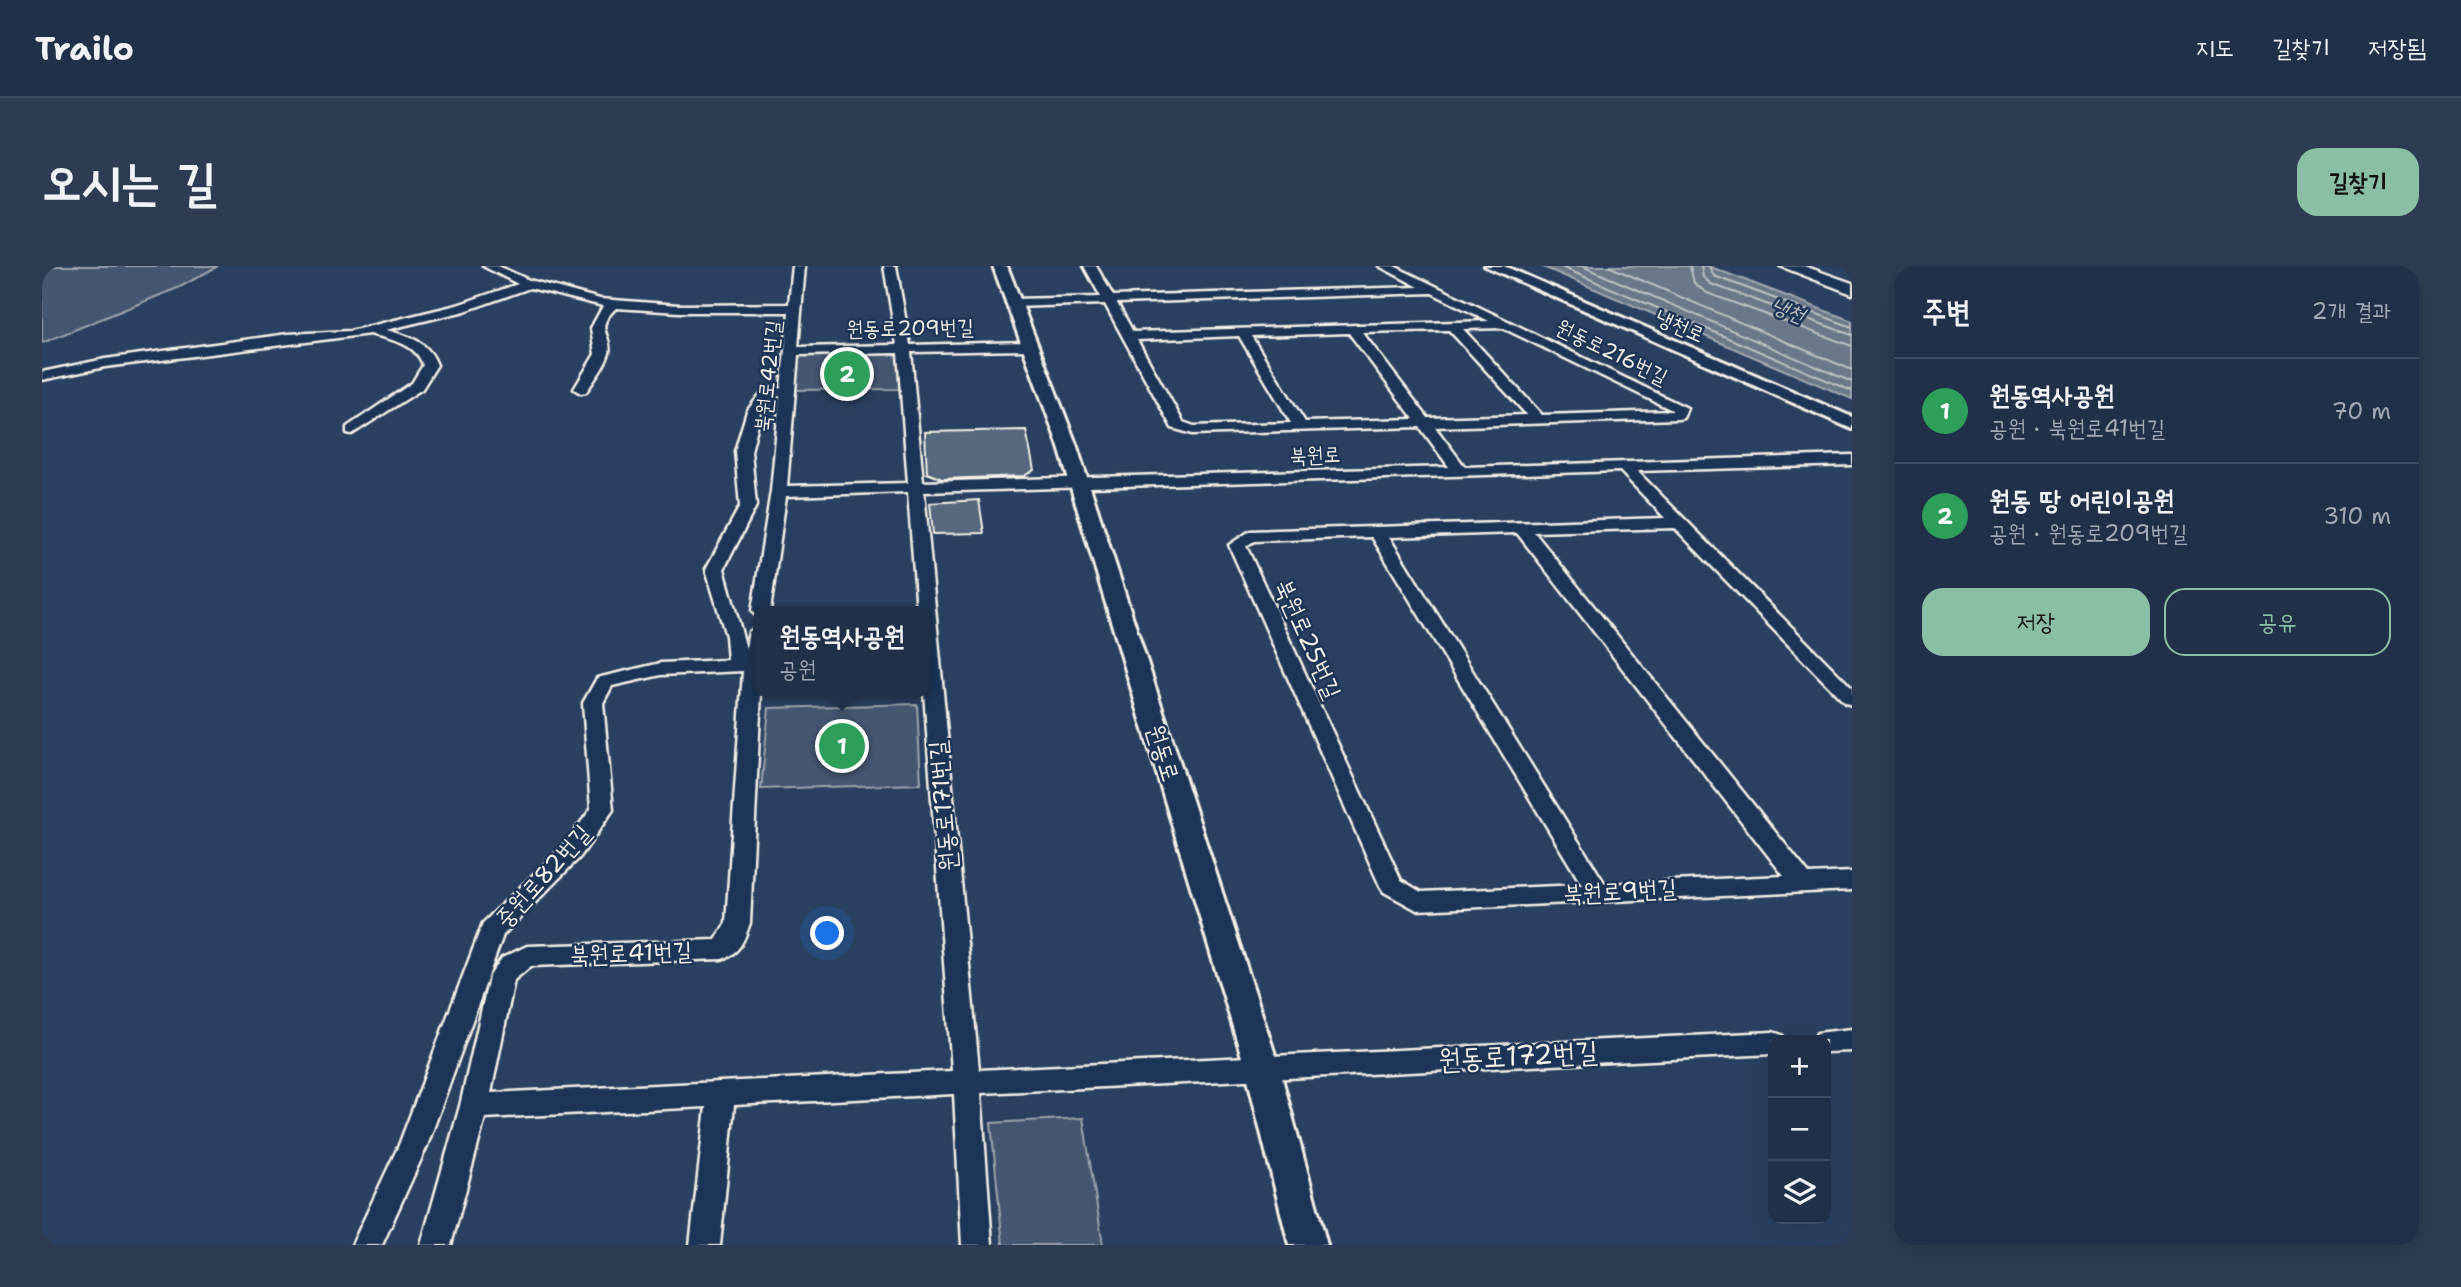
<!DOCTYPE html>
<html lang="ko">
<meta charset="utf-8">
<style>
:root{--surface:#203048;--page:#2d3c52;--text:#f1f3f6;--muted:#a2a9b4;--line:#3d4b60;--accent:#8abfa5}
body{margin:0;font-family:"Shantell Sans","Poor Story",sans-serif;background:var(--page);color:var(--text)}
.controls{position:absolute;right:21px;bottom:21px;display:grid;overflow:hidden;border-radius:14px;box-shadow:0 7px 28px #0002}
.controls button{width:63px;height:63px;display:grid;place-items:center;padding:0;border:0;border-bottom:2px solid var(--line);background:var(--surface);color:var(--text);font:35px sans-serif}
.you{position:absolute;left:786px;top:668px;width:24px;height:24px;margin:-18px;border:5px solid #fff;border-radius:50%;background:#1a73e8;box-shadow:0 0 0 10px #1a73e833}
.badge{display:grid;place-items:center;width:46px;height:46px;border-radius:50%;background:var(--accent);color:#fff;font-size:23px;font-weight:700}
.pin{position:absolute;translate:-50% -50%;border:4px solid #fff;box-shadow:0 2px 7px #0006}
.popup{position:absolute;left:711px;top:340px;width:178px;height:91px;box-sizing:border-box;display:grid;place-content:center;border-radius:14px;background:var(--surface);filter:drop-shadow(0 2px 5px #0005);font-size:23px;white-space:nowrap;color:var(--muted)}
.popup b{font-size:26px;color:var(--text)}
.popup::after{content:'';position:absolute;left:50%;top:100%;margin-left:-14px;border:14px solid transparent;border-top-color:var(--surface)}
.list{margin:0;padding:0;list-style:none}
h2{display:flex;justify-content:space-between;align-items:center;height:91px;margin:0;padding:0 28px;font-size:30px}
h2 small{font-size:23px;font-weight:400;color:var(--muted)}
.list li{display:grid;grid-template-columns:46px 1fr auto;gap:21px;align-items:center;box-sizing:border-box;height:105px;padding:0 28px;border-top:2px solid var(--line)}
.list b{display:block;font-size:26px;white-space:nowrap}
.list p{margin:0;font-size:23px;white-space:nowrap;color:var(--muted)}
.list em{font-size:23px;font-style:normal;color:var(--muted)}
.actions{display:flex;gap:14px;padding:21px 28px}
.actions a{flex:1;padding:16px 0;border:2px solid var(--accent);border-radius:21px;text-align:center;font-size:24px;color:var(--accent)}
.actions .main{background:var(--accent);color:#111}
.icon{flex:none;width:38px;height:38px;fill:none;stroke:currentColor;stroke-width:2;stroke-linecap:round;stroke-linejoin:round}
.map{position:relative;flex:none;width:1810px;height:979px;overflow:hidden;border-radius:21px}
header{display:flex;align-items:center;gap:42px;box-sizing:border-box;height:98px;padding:0 35px;background:var(--surface);border-bottom:2px solid var(--line)}
header strong{font-size:33px}
nav{display:flex;gap:38px;margin-inline-start:auto;font-size:24px}
.intro{display:flex;align-items:center;justify-content:space-between;box-sizing:border-box;height:168px;padding:0 42px}
h1{margin:0;font-size:49px}
.button{padding:18px 32px;border-radius:21px;background:var(--accent);color:#111;font-size:24px;font-weight:700}
main{display:flex;gap:42px;padding:0 42px}
aside{flex:1;background:var(--surface);border-radius:21px;box-shadow:0 7px 28px #0002}
.map>svg:first-child{display:block}
.green{fill:#445771;stroke:#9ca4ac;stroke-width:2}
.water{fill:#6a788a;stroke:#a1a8b0;stroke-width:2}
.lines{fill:none;stroke-linecap:round;stroke-linejoin:round}
.shore{stroke:#bdc1c2;stroke-width:2}
.building{fill:#56677d;stroke:#f4f1e8;stroke-width:2}
.minor-casing{stroke:#f4f1e8;stroke-width:5}
.tertiary-casing{stroke:#f4f1e8;stroke-width:6}
.secondary-casing{stroke:#f4f1e8;stroke-width:5}
.minor{fill:#1d3557;fill-rule:evenodd}
.tertiary{fill:#1d3557;fill-rule:evenodd}
.secondary{fill:#1d3557;fill-rule:evenodd}
.labels{text-anchor:middle;stroke-width:5;stroke-linejoin:round;paint-order:stroke}
.far-water-label{font-size:21px;font-style:italic;fill:#bdc1c2;stroke:#1d3557}
.far-street-label{font-size:21px;fill:#f4f1e8;stroke:#1d3557}
.street-label{font-size:24px;fill:#f4f1e8;stroke:#1d3557}
.near-street-label{font-size:28px;fill:#f4f1e8;stroke:#1d3557}
</style>
<header>
<strong>Trailo</strong>
<nav><a>지도</a><a>길찾기</a><a>저장됨</a></nav>
</header>
<div class="intro"><h1>오시는 길</h1><a class="button">길찾기</a></div>
<main>
<div class="map">
<svg width="1810" height="979" viewBox="0 0 1810 979">
<rect width="100%" height="100%" fill="#2a4060"/>
<filter id="ink" filterUnits="userSpaceOnUse"><feTurbulence type="fractalNoise" baseFrequency=".0143" numOctaves="2"/><feDisplacementMap in="SourceGraphic" scale="14" xChannelSelector="R" yChannelSelector="G"/><feConvolveMatrix kernelMatrix="1 2 1 2 8 2 1 2 1" color-interpolation-filters="sRGB"/></filter>
<g filter="url(#ink)">
<path class="green" d="M 0,0 L 176,0 L 138,21 L 0,77 Z
M 846,87 L 856,91 L 857,123 L 751,124 L 756,92 L 763,88 Z
M 875,438 L 879,518 L 719,523 L 727,442 Z
M 1041,852 L 1061,979 L 961,979 L 949,857 Z"/>
<path class="water" d="M 1499,0 L 1666,0 L 1810,55 L 1810,133 Z"/>
<g class="lines">
<path class="shore" d="M 1517,0 L 1810,125
M 1540,0 L 1810,116
M 1566,0 L 1810,104
M 1648,0 L 1652,17 L 1665,27 L 1810,80
M 1659,0 L 1661,11 L 1669,18 L 1810,69
M 1667,0 L 1672,10 L 1810,61"/>
</g>
<path class="building" d="M 984,164 L 992,204 L 982,210 L 900,213 L 885,207 L 883,166 Z
M 937,234 L 942,267 L 891,268 L 888,237 Z"/>
<g class="lines">
<defs>
<path id="minor" d="M 441,0 L 456,0 L 487,14 L 558,33 L 637,39 L 747,38 L 751,0 L 763,0 L 756,81 L 855,79 L 842,0 L 854,0 L 868,79 L 988,76 L 995,80 L 988,84 L 869,86 L 881,216 L 1407,201 L 1378,161 L 1151,168 L 1130,162 L 1063,38 L 970,41 L 964,37 L 970,33 L 1059,31 L 1042,0 L 1054,0 L 1071,30 L 1377,21 L 1337,0 L 1352,0 L 1645,142 L 1641,152 L 1636,153 L 1393,161 L 1423,201 L 1810,189 L 1810,199 L 1595,205 L 1810,422 L 1810,439 L 1803,437 L 1633,262 L 1492,266 L 1767,608 L 1810,606 L 1810,624 L 1375,644 L 1342,626 L 1338,620 L 1187,279 L 1208,265 L 1623,252 L 1578,205 L 882,226 L 937,804 L 1731,766 L 1740,769 L 1743,774 L 1731,774 L 1731,788 L 939,827 L 950,979 L 920,979 L 912,828 L 692,839 L 678,979 L 648,979 L 664,841 L 443,852 L 409,979 L 379,979 L 418,840 L 447,711 L 460,692 L 485,680 L 674,674 L 684,657 L 701,405 L 619,409 L 570,420 L 561,437 L 571,544 L 538,591 L 461,669 L 385,880 L 340,979 L 310,979 L 357,879 L 441,657 L 522,579 L 549,543 L 541,437 L 555,412 L 619,397 L 686,394 L 684,370 L 664,303 L 698,240 L 693,185 L 705,145 L 720,126 L 739,122 L 747,46 L 637,46 L 574,42 C 550,65 571,67 567,87 C 563,101 552,114 544,126 L 539,127 L 532,123 L 553,88 L 549,62 L 561,40 L 488,22 L 423,45 L 344,64 C 367,70 386,75 395,99 L 380,123 L 310,168 L 305,167 L 305,161 L 370,117 L 381,99 C 373,76 349,74 328,68 L 63,101 L 0,114 L 0,106 L 63,93 L 246,68 L 308,65 L 415,39 L 476,18 ZM 1390,27 L 1447,55 L 1091,66 L 1075,37 ZM 1461,62 L 1630,144 L 1630,145 L 1500,149 L 1421,63 ZM 1407,64 L 1485,149 L 1386,152 L 1320,66 ZM 1307,67 L 1372,153 L 1263,156 L 1209,70 ZM 1197,70 L 1249,157 L 1152,160 L 1141,156 L 1095,74 ZM 856,87 L 866,217 L 745,220 L 756,89 ZM 738,130 L 729,225 L 710,345 L 713,349 L 716,350 L 716,345 L 728,345 L 744,230 L 866,226 L 875,345 L 884,345 L 884,426 L 882,426 L 910,805 L 449,827 L 472,714 L 489,700 L 680,693 C 698,687 702,674 708,657 L 719,426 L 716,426 L 716,360 L 707,366 L 704,383 L 682,303 L 714,240 L 709,185 L 719,146 L 730,132 ZM 1475,267 L 1742,610 L 1563,618 L 1347,271 ZM 1330,271 L 1540,619 L 1379,626 L 1359,614 L 1204,280 L 1212,275 Z
M 1810,763 L 1810,785 L 1784,786 L 1784,774 L 1771,774 L 1775,767 Z"/>
<path id="tertiary" d="M 951,0 L 965,0 L 1034,178 L 1237,801 L 1285,979 L 1247,979 L 1203,801 L 1016,178 Z
M 1443,0 L 1462,0 L 1810,151 L 1810,163 Z"/>
<path id="secondary" d="M 1738,0 L 1762,0 L 1810,17 L 1810,28 Z"/>
</defs>
<use href="#minor" class="minor-casing"/>
<use href="#tertiary" class="tertiary-casing"/>
<use href="#secondary" class="secondary-casing"/>
<use href="#minor" class="minor"/>
<use href="#tertiary" class="tertiary"/>
<use href="#secondary" class="secondary"/>
</g>
</g>
<g class="labels">
<g class="far-water-label">
<text transform="translate(1746 44) rotate(22)" y="7">냉천</text>
</g>
<g class="far-street-label">
<text transform="translate(1638 60) rotate(24)" y="7">냉천로</text>
<text transform="translate(868 62) rotate(-1)" y="7">원동로209번길</text>
<text transform="translate(1570 86) rotate(26)" y="7">원동로216번길</text>
<text transform="translate(726 110) rotate(-84)" y="7">북원로42번길</text>
<text transform="translate(1273 189) rotate(-2)" y="7">북원로</text>
</g>
<g class="street-label">
<text transform="translate(1266 373) rotate(66)" y="8">북원로25번길</text>
<text transform="translate(1121 487) rotate(73)" y="8">원동로</text>
<text transform="translate(901 540) rotate(-95)" y="8">원동로171번길</text>
<text transform="translate(501 610) rotate(-48)" y="8">중원로82번길</text>
<text transform="translate(1578 625) rotate(-3)" y="8">북원로9번길</text>
<text transform="translate(589 687) rotate(-2)" y="8">북원로41번길</text>
</g>
<g class="near-street-label">
<text transform="translate(1476 789) rotate(-3)" y="10">원동로172번길</text>
</g>
</g>
</svg>
<div class="controls">
<button>+</button>
<button>−</button>
<button><svg class="icon" aria-label="layers" viewBox="0 0 24 24"><path d="M12 4l9 5-9 5-9-5zM3 14l9 5 9-5"/></svg></button>
</div>
<div class="you"></div>
<div class="pin badge" style="left:800px;top:480px;background:#2e9e5b">1</div>
<div class="popup"><b>원동역사공원</b>공원</div>
<div class="pin badge" style="left:805px;top:108px;background:#2e9e5b">2</div>
</div>
<aside>
<h2>주변<small>2개 결과</small></h2>
<ul class="list">
<li><span class="badge" style="background:#2e9e5b">1</span><div><b>원동역사공원</b><p>공원 · 북원로41번길</p></div><em>70 m</em></li>
<li><span class="badge" style="background:#2e9e5b">2</span><div><b>원동 땅 어린이공원</b><p>공원 · 원동로209번길</p></div><em>310 m</em></li>
</ul>
<div class="actions"><a class="main">저장</a><a>공유</a></div>
</aside>
</main>
